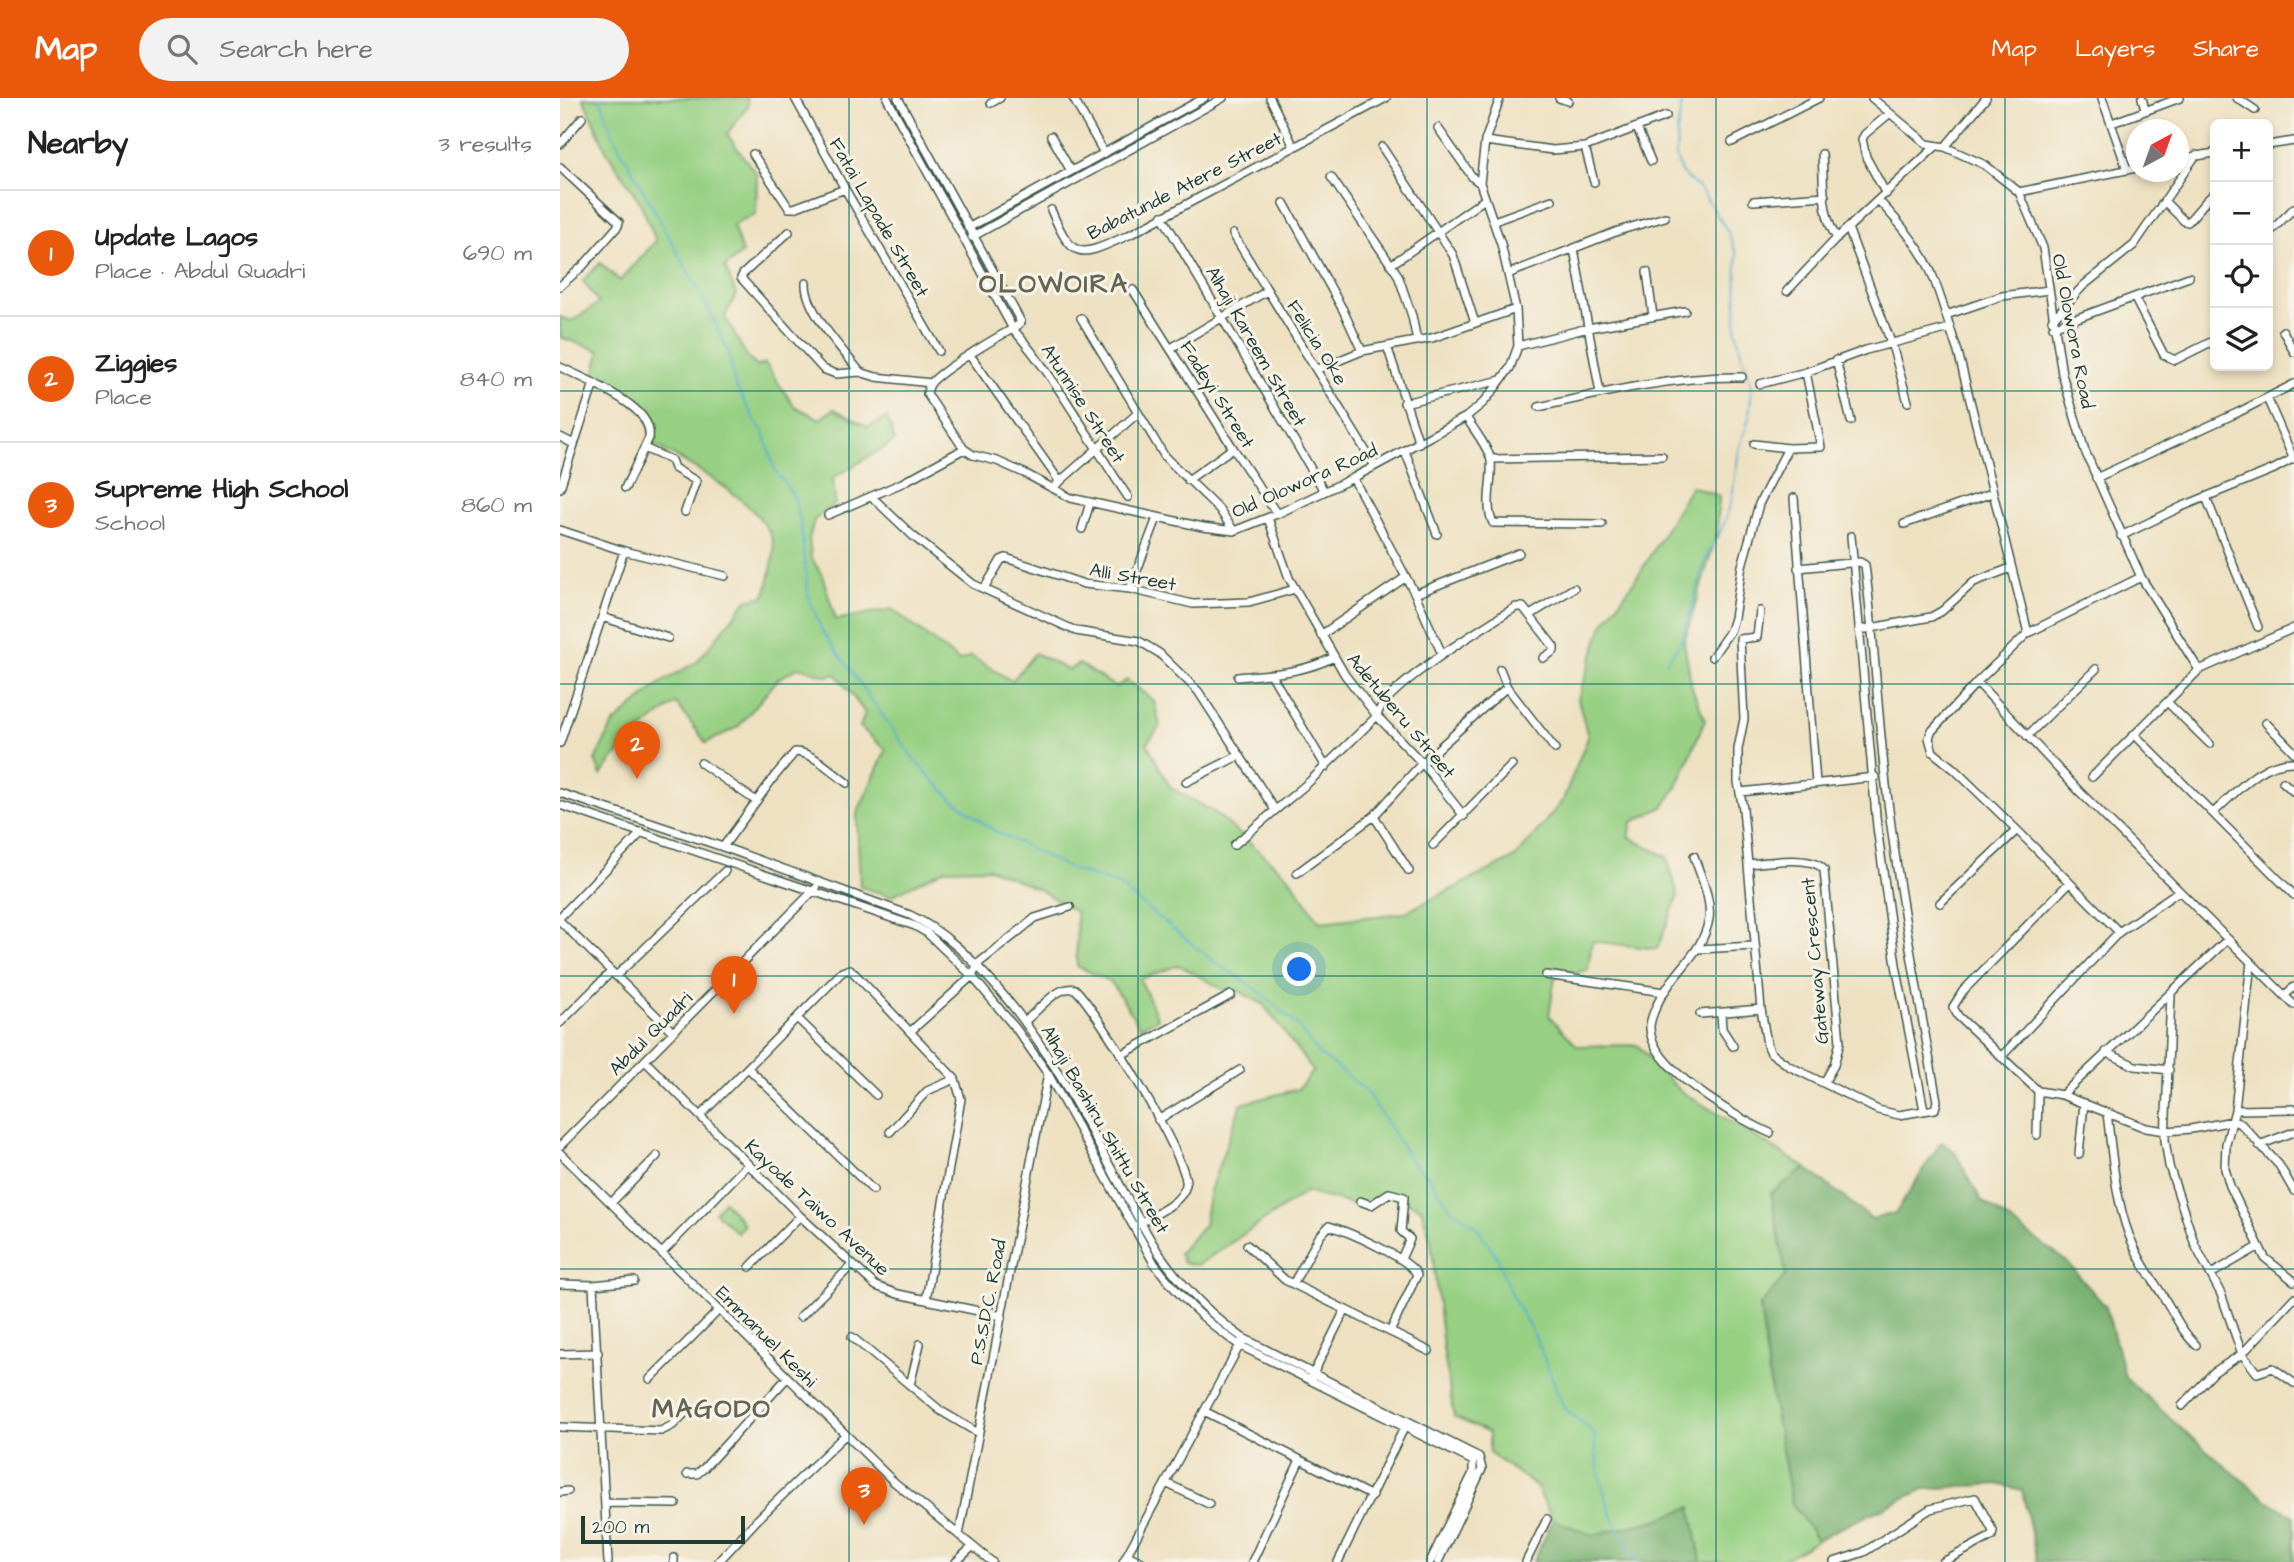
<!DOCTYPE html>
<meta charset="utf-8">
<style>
:root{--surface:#fff;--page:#f2f2f2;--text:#222;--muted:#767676;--line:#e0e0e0;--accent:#ea580c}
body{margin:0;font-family:"Architects Daughter",sans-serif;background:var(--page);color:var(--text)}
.controls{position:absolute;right:21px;top:21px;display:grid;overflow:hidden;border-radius:10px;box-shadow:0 4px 10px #0003}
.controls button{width:63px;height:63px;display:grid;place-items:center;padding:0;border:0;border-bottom:2px solid var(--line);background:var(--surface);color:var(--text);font:35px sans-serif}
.compass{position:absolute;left:1566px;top:21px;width:63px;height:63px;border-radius:50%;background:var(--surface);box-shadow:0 4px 10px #0003;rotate:41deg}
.scale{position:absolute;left:21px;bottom:18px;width:164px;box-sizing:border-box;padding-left:7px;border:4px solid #1f3d34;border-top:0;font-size:19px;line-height:24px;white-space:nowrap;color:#1f3d34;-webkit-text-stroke:5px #f7f3e8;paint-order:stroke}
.you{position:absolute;left:740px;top:872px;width:24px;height:24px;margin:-18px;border:5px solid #fff;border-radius:50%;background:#1a73e8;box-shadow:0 0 0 10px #1a73e833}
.badge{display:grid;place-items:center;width:46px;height:46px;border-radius:50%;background:var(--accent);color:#fff;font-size:23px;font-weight:700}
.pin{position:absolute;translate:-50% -58px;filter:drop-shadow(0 2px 4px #0008)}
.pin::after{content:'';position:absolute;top:37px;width:24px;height:21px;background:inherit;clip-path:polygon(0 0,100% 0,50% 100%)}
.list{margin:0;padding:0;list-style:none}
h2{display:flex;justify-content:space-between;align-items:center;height:91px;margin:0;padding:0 28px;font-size:30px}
h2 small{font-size:23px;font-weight:400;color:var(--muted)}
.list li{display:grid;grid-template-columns:46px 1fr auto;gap:21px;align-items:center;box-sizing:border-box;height:126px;padding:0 28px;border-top:2px solid var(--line)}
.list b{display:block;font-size:26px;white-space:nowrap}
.list p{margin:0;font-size:23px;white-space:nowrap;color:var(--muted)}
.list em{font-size:23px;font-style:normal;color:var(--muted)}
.icon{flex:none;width:38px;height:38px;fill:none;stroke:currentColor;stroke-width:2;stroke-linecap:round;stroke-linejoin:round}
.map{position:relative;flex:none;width:1734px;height:1464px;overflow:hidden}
header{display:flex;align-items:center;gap:42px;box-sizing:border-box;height:98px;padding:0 35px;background:var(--accent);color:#fff}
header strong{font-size:33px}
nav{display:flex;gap:38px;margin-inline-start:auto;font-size:24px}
.search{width:490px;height:63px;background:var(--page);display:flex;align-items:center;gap:18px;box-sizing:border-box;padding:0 24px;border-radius:38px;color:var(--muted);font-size:26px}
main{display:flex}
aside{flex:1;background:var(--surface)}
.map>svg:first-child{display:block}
.green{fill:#97d083;stroke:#5b865c;stroke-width:2}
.forest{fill:#79b271;stroke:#4c7852;stroke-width:2}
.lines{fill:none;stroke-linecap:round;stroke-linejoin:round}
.stream{stroke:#4fadcd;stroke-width:2}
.minor-casing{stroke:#3e5649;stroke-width:10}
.minor{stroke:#fff;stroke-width:7}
.grid{fill:none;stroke:#0f766e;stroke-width:2;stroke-opacity:0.55}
.labels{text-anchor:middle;stroke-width:6;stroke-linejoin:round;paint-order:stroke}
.street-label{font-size:19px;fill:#1f3d34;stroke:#f7f3e8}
.district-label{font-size:26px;font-weight:bold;letter-spacing:2px;fill:#656554;stroke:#f7f3e8}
</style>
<header>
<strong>Map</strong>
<div class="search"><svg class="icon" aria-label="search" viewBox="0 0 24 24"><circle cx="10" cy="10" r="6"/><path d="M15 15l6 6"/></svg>Search here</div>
<nav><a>Map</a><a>Layers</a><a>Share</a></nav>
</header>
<main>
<aside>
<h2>Nearby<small>3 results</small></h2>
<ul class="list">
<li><span class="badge">1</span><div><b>Update Lagos</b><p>Place · Abdul Quadri</p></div><em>690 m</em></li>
<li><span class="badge">2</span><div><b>Ziggies</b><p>Place</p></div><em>840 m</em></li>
<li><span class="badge">3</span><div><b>Supreme High School</b><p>School</p></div><em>860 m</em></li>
</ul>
</aside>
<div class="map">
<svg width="1734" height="1464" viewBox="0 0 1734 1464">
<rect width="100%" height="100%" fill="#f7f3e8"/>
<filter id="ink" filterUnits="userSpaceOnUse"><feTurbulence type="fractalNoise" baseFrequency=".0143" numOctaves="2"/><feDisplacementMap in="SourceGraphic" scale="14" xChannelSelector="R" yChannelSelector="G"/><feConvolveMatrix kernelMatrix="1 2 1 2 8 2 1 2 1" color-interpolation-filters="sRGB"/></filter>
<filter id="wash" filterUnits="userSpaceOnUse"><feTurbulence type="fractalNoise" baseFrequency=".00686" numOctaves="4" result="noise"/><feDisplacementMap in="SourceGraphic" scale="28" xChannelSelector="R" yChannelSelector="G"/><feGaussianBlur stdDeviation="1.57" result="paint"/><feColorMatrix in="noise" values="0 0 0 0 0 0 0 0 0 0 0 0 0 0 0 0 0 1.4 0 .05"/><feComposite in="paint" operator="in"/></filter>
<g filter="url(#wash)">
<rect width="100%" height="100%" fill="#eee1c1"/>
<path class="green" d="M 23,0 L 187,0 L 188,8 L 167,36 L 197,77 L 196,116 L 173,127 L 182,155 L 165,169 L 176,196 L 165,219 L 186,257 L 197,269 L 205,265 L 234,308 L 260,321 L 274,311 L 308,329 L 327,320 L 335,343 L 273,380 L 275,406 L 254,422 L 249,441 L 251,459 L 262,477 L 276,522 L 332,511 L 399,563 L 411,558 L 452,583 L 475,555 L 508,572 L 519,566 L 556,589 L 567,582 L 594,603 L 600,628 L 587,645 L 610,689 L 654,714 L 729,779 L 760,824 L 844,815 L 956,759 L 1003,702 L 1028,639 L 1018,601 L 1043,527 L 1080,475 L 1131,388 L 1159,398 L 1157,435 L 1124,544 L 1132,590 L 1145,622 L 1117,689 L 1103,709 L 1072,724 L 1069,739 L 1107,759 L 1118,798 L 1097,851 L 1032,843 L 1028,872 L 995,879 L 989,918 L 1017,948 L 1077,947 L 1119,992 L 1246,1070 L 1212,1095 L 1226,1177 L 1200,1208 L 1211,1293 L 1232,1405 L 1257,1442 L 1220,1464 L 1141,1464 L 1131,1409 L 1094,1423 L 1032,1437 L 993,1422 L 976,1388 L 929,1355 L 929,1335 L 894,1319 L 883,1249 L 871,1143 L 861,1110 L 824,1095 L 809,1111 L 746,1094 L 638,1167 L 623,1165 L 619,1155 L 644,1127 L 650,1092 L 681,1006 L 738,991 L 753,973 L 703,906 L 679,893 L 664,892 L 619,867 L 580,881 L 598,921 L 580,929 L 551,884 L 517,868 L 516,814 L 478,791 L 429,770 L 385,771 L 331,798 L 300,789 L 297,716 L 326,652 L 300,629 L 305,615 L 276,576 L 267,578 L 239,569 L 218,581 L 178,629 L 146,645 L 116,605 C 83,629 65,643 41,677 L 35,662 L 53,626 L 99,586 L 138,563 L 187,502 L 205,498 C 208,484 214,465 214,451 C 212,408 125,364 91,345 L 88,317 L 34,278 L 40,253 L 0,239 L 0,219 L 12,223 L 39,205 L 23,183 L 40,165 L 60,183 L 96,143 L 80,104 L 47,54 Z
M 164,1103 L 184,1126 L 177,1135 L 155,1114 Z"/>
<path class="forest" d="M 1381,1044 L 1394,1053 L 1421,1102 L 1507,1164 L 1546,1209 L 1565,1279 L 1626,1335 L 1705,1401 L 1734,1418 L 1734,1464 L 1477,1464 L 1462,1392 L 1437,1386 L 1364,1391 L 1276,1432 L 1257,1442 L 1232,1405 L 1211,1293 L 1200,1208 L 1226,1177 L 1211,1095 L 1246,1070 L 1312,1121 L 1336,1115 Z
M 1131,1409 L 1141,1464 L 973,1464 L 993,1422 L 1032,1437 L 1094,1423 Z"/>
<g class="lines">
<path class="stream" d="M 40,0 L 56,43 L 147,208 L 169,255 L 174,285 L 196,324 L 204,334 L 214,370 L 234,399 L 241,428 L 248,497 L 262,533 L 356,664 L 392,701 L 433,732 L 513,772 L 557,786 L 652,862 L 699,893 L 736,926 L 760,958 L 769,963 L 806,993 L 854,1067 L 868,1078 L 892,1112 L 916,1128 L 937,1159 L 951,1197 L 976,1240 L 1004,1310 L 1034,1335 C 1036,1380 1051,1429 1079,1464
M 1107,563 L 1121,544 L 1145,463 L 1163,428 L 1171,405 L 1179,352 L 1189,320 L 1192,288 L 1181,255 L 1176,232 L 1177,157 L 1168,134 L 1141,92 L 1121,75 L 1116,58 L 1117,33 L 1123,0"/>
</g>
</g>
<g filter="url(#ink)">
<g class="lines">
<defs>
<path id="minor" d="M 235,0 L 285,91 L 379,253
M 327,0 L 453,231 C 498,282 529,342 568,399
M 338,0 L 461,224 L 455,230 C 438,238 382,272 371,285 C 368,289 368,291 367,296 L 404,351 L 413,357 L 437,363 L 464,375 L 511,400 L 643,429 L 674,433 L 717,416 L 793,380 L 906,319 L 923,305 L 933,293 L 950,270 L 958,248 L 956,211 L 941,146 L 920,85 L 925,43 L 940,0
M 513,0 L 544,55
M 710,0 L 734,49
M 999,0 L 1008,3
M 1312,0 L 1367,46 L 1385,49 L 1425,67 L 1459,94 L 1483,150 L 1502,276 L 1525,353 L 1581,479 L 1639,572
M 1542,0 L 1567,71
M 1582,0 L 1585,12
M 1677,0 L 1695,12
M 431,5 L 440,0
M 1552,25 L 1620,0
M 878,30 L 913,80 L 920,85
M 1077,30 L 1091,63
M 491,38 L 511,73
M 925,43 L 993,52 L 1025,49 L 1106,18
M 1172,44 L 1259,0
M 0,46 L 22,20
M 1708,47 L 1734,43
M 822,49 L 893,157 L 915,225
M 1025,49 L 1034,84
M 1385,49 L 1426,0
M 193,56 L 229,110 L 234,110 L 285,91
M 1262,56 C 1264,82 1261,118 1277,140
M 1618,61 L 1655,55
M 0,69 L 59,124 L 58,128 L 23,168 L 0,188
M 771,79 L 838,177 L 852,218 L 857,243
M 1459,94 L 1576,70
M 1326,96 L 1306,59 L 1302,41 L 1305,36 L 1329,16
M 1193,103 L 1265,98
M 1319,103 C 1336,121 1356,144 1368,167 C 1381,195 1388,226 1398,254 L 1468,535
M 1605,104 L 1624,123 L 1628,124 L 1647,102 L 1655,95
M 724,105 L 783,212 L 802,253
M 491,112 C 514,166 521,158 569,137 L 826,0
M 602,118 L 764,393
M 934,123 L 992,102
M 408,130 L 644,0
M 1288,130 L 1332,247 L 1348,304
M 229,134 L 183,176 L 181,180 L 263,271 L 276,276 L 300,274 L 316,279 L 371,285
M 673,136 L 815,368
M 1708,136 L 1734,110
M 412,139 L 663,0
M 1014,151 L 1040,295
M 832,166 L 925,101
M 1087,174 L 1093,218
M 948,176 L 1058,133 L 1105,119
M 246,185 C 245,213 283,252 300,274
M 573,192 L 673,350 L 717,416
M 1227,193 L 1277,140 L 1375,49
M 1575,201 L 1604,257 L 1615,262 L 1655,242
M 1386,217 L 1442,198 L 1489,192
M 521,220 L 605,359 L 659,411 L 674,433
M 1492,222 L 1523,188 L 1574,147 L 1636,57
M 1493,229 L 1629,179
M 1723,233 L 1734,254
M 827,248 L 859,345
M 958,248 L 1028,230 L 1125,213
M 611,250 L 707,193
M 410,257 L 500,384
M 1276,262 L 1291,323
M 0,269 L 34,285 L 0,390
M 758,271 L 802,253 L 872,240 L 956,211
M 34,285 C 53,296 93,314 89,340 L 65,390
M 1200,286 L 1246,274 L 1306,252 L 1390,230
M 1707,300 L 1734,362
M 844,305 L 941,282
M 979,309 C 1045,294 1113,278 1182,279
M 906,319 C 912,329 930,352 931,363 C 933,382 924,408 933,425 L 1042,426
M 0,339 L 14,346
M 1194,346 L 1228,350 L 1261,349 L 1246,274
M 84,350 L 111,362 L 114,370 L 136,383 L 125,414
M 845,353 L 877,436
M 931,361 L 1102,358
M 793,380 L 855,496 L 882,556
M 1536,380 L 1679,314 L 1734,286
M 628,382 L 673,350
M 497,386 L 578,315
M 312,399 L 353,438 L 413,486 L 516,533 L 579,543 L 599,555 L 638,593 L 715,712
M 1646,399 L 1698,529
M 1234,400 L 1256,685
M 268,417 L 342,385 L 404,351
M 708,420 L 729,480 L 785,577 L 817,618 L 862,665 L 904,718
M 1344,426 L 1432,395
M 522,431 L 530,405
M 0,432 L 64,453 L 165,478
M 1291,438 L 1317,729 L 1336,867 L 1364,1012
M 1561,438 L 1621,409 L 1714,371 L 1734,360
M 1581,479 L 1468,535 L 1417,584 L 1519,693 L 1734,907
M 424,491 L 441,462 L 446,460 L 524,486 L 570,491 L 633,506 L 689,504 L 735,491
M 570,491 L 597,420
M 855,496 L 959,455
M 1200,513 L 1197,539 L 1180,541 L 1184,621 L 1178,651 L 1178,684 L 1183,711 L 1201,911 L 1207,946 L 1211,955 L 1229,968 L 1318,1012 L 1339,1017 L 1375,1011 L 1377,1003 C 1358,895 1337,787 1325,678 C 1317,608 1314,537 1305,467 L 1300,464 L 1238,470
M 970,517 L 1014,490
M 42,519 L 108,540
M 1300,532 L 1371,519 L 1382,513 L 1414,484 L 1451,470
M 761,537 L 846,479
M 1152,559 L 1170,533 L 1174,520 L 1182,468 L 1199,406 L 1228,350
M 940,571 L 947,589 L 995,651
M 711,576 L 766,669
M 678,579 C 711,576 743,575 774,559
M 1417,584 L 1371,634 L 1369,640 L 1373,654 L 1394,671 L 1457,732 L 1559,834
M 1607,604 L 1650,646
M 1706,625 L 1734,654
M 1575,637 L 1734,797
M 1467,638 L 1536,571
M 0,645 L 64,453
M 141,665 L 196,703
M 1532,679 L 1639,572 L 1734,530
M 626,684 L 680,657
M 1723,684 L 1734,694
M 1181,694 L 1315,679
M 0,695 L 163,749 L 350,817 C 383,833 409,858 433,885 C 504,964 543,1064 598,1154 C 622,1188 649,1216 683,1240 L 919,1359 L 922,1371 L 878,1464
M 0,707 L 355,828 L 367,835 L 412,878 L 457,932 L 488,976 L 594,1165 C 620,1200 644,1222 679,1247 L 913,1363 L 913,1375 L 870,1464
M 1653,715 C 1677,694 1701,663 1734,664
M 814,718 L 849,773
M 674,747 L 749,684 L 817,618 C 822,590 929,526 956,509 L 963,509 L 994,549 L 994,553 L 983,560
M 873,747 L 952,667
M 163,749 L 214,679 L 235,654 C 253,654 273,675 287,685
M 1134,758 C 1140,777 1152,801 1149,821 C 1143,853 1121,867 1105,893 C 1099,901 1091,918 1090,928 C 1088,969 1177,1020 1210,1035
M 1188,766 C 1206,765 1253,756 1264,772 L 1280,944 L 1274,967 L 1264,985
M 737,775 L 814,718 L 862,665 L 947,589
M 1509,785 L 1403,893 L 1393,909 L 1398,918 L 1478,993 L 1502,997 L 1668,841
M 1380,805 L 1457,732
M 0,819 L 82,734
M 0,823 L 113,934
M 1139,851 L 1194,848
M 1691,864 L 1675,1012 L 1666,1046 L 1665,1071 L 1670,1088 L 1705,1160 L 1734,1183
M 986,877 L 1104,894
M 56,878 L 165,773
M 1611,896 L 1605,1042 L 1609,1068 L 1635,1147 L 1661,1196 L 1682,1256 L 1697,1275 L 1713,1270 L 1734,1285
M 1725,897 L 1734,889
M 1161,915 L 1162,931 L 1173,948
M 1140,916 L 1201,911
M 237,920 L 316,997
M 465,923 C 479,912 497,887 515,891 C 536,910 630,1064 626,1087 C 622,1106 592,1117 577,1127
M 0,925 L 51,874
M 351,933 L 412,878 L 420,864 L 453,838 L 475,820 L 510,809
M 1546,954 L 1575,968 L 1609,972
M 561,957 L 671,897
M 1441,959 L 1559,834 L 1619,793
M 85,963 L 240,1118 L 316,1188 L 338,1196 L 442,1218
M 188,970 L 313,1092
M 1502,997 L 1586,1030 L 1606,1033 L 1631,1031 L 1673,1023 L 1681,1026 L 1719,1067 L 1734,1093
M 1675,1012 L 1734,1011
M 1547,1015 C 1552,1055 1555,1099 1569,1137 C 1579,1163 1592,1180 1606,1203 C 1616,1219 1622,1234 1636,1247
M 140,1018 L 282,874 L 290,871 L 293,874 L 395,981 L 401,1001 L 366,1202
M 598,1022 L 680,972
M 330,1034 L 367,993 L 395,981
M 1477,1037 L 1478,993
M 1699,1047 L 1734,1034
M 0,1048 L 256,790
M 0,1055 L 333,1383 L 432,1464
M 1519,1056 L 1524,1005
M 800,1103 L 811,1107 L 829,1095 L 844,1099 L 841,1133 L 850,1141 L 841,1161
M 51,1105 L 97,1058
M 687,1147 L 725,1182 L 869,1253
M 102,1155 L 188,1066
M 190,1169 L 240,1118
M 1651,1176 L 1698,1149
M 0,1186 L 33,1187 L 74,1183
M 733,1186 L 759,1139 L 769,1128 C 787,1133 851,1161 857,1177 L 830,1234
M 33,1187 L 48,1464
M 240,1219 L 292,1167
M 292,1239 L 381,1313 L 418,1335
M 0,1256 L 38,1255
M 752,1278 L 785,1212
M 90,1281 L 159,1212
M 350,1287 L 360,1246
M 1622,1308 L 1654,1274 L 1682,1256 L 1734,1200
M 644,1313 L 812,1398
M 0,1329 L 101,1333 L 113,1327 L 129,1311
M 127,1376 L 137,1376 L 144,1370 L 227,1280
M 606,1385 L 649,1406
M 0,1394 L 8,1393
M 46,1405 L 116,1406
M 399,1437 L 488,976
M 567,1457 L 582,1464
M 114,1460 L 114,1464
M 158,1464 L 197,1422 L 285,1337
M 396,1464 L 412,1449
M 563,1464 L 682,1243
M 692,1464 L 740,1362
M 778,1464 L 846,1326
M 966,1464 L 987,1421
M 1274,1464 L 1304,1454 L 1370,1411 L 1415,1400 L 1433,1433 L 1432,1438 L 1383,1464"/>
</defs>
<use href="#minor" class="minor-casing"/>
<use href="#minor" class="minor"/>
</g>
</g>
<path class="grid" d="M 289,0 L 289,1464M 578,0 L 578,1464M 867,0 L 867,1464M 1156,0 L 1156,1464M 1445,0 L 1445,1464M 0,293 L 1734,293M 0,586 L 1734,586M 0,878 L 1734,878M 0,1171 L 1734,1171"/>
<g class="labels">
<g class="street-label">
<text transform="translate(624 87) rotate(-27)" y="7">Babatunde Atere Street</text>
<text transform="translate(320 119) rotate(60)" y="7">Fatai Lapade Street</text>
<text transform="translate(1514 233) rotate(79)" y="7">Old Olowora Road</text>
<text transform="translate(758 244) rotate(58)" y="7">Felicia Oke</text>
<text transform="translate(697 248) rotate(60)" y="7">Alhaji Kareem Street</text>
<text transform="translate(658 296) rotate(58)" y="7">Fadeyi Street</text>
<text transform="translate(524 305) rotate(57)" y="7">Atunnise Street</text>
<text transform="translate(744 382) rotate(-24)" y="7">Old Olowora Road</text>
<text transform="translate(573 478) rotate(10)" y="7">Alli Street</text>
<text transform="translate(842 617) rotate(50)" y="7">Adetuberu Street</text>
<text transform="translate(1254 863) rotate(-95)" y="7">Gateway Crescent</text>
<text transform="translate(90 935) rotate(-45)" y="7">Abdul Quadri</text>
<text transform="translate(546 1031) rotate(60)" y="7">Alhaji Bashiru Shittu Street</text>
<text transform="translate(258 1109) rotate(43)" y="7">Kayode Taiwo Avenue</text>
<text transform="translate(427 1204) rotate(-79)" y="7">P.S.S.D.C. Road</text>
<text transform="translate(207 1238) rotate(45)" y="7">Emmanuel Keshi</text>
</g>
<g class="district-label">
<text x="494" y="194">OLOWOIRA</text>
<text x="152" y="1319">MAGODO</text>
</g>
</g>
</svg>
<div class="controls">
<button>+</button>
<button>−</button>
<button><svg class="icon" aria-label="locate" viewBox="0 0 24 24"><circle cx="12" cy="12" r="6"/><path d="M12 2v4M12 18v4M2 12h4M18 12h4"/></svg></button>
<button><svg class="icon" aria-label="layers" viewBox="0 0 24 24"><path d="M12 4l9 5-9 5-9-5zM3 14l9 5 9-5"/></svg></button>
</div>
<svg class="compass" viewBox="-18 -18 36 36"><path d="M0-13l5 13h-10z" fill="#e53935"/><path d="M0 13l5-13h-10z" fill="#767676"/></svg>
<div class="scale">200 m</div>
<div class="you"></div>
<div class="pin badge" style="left:174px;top:916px">1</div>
<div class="pin badge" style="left:77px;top:681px">2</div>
<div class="pin badge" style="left:304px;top:1427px">3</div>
</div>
</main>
